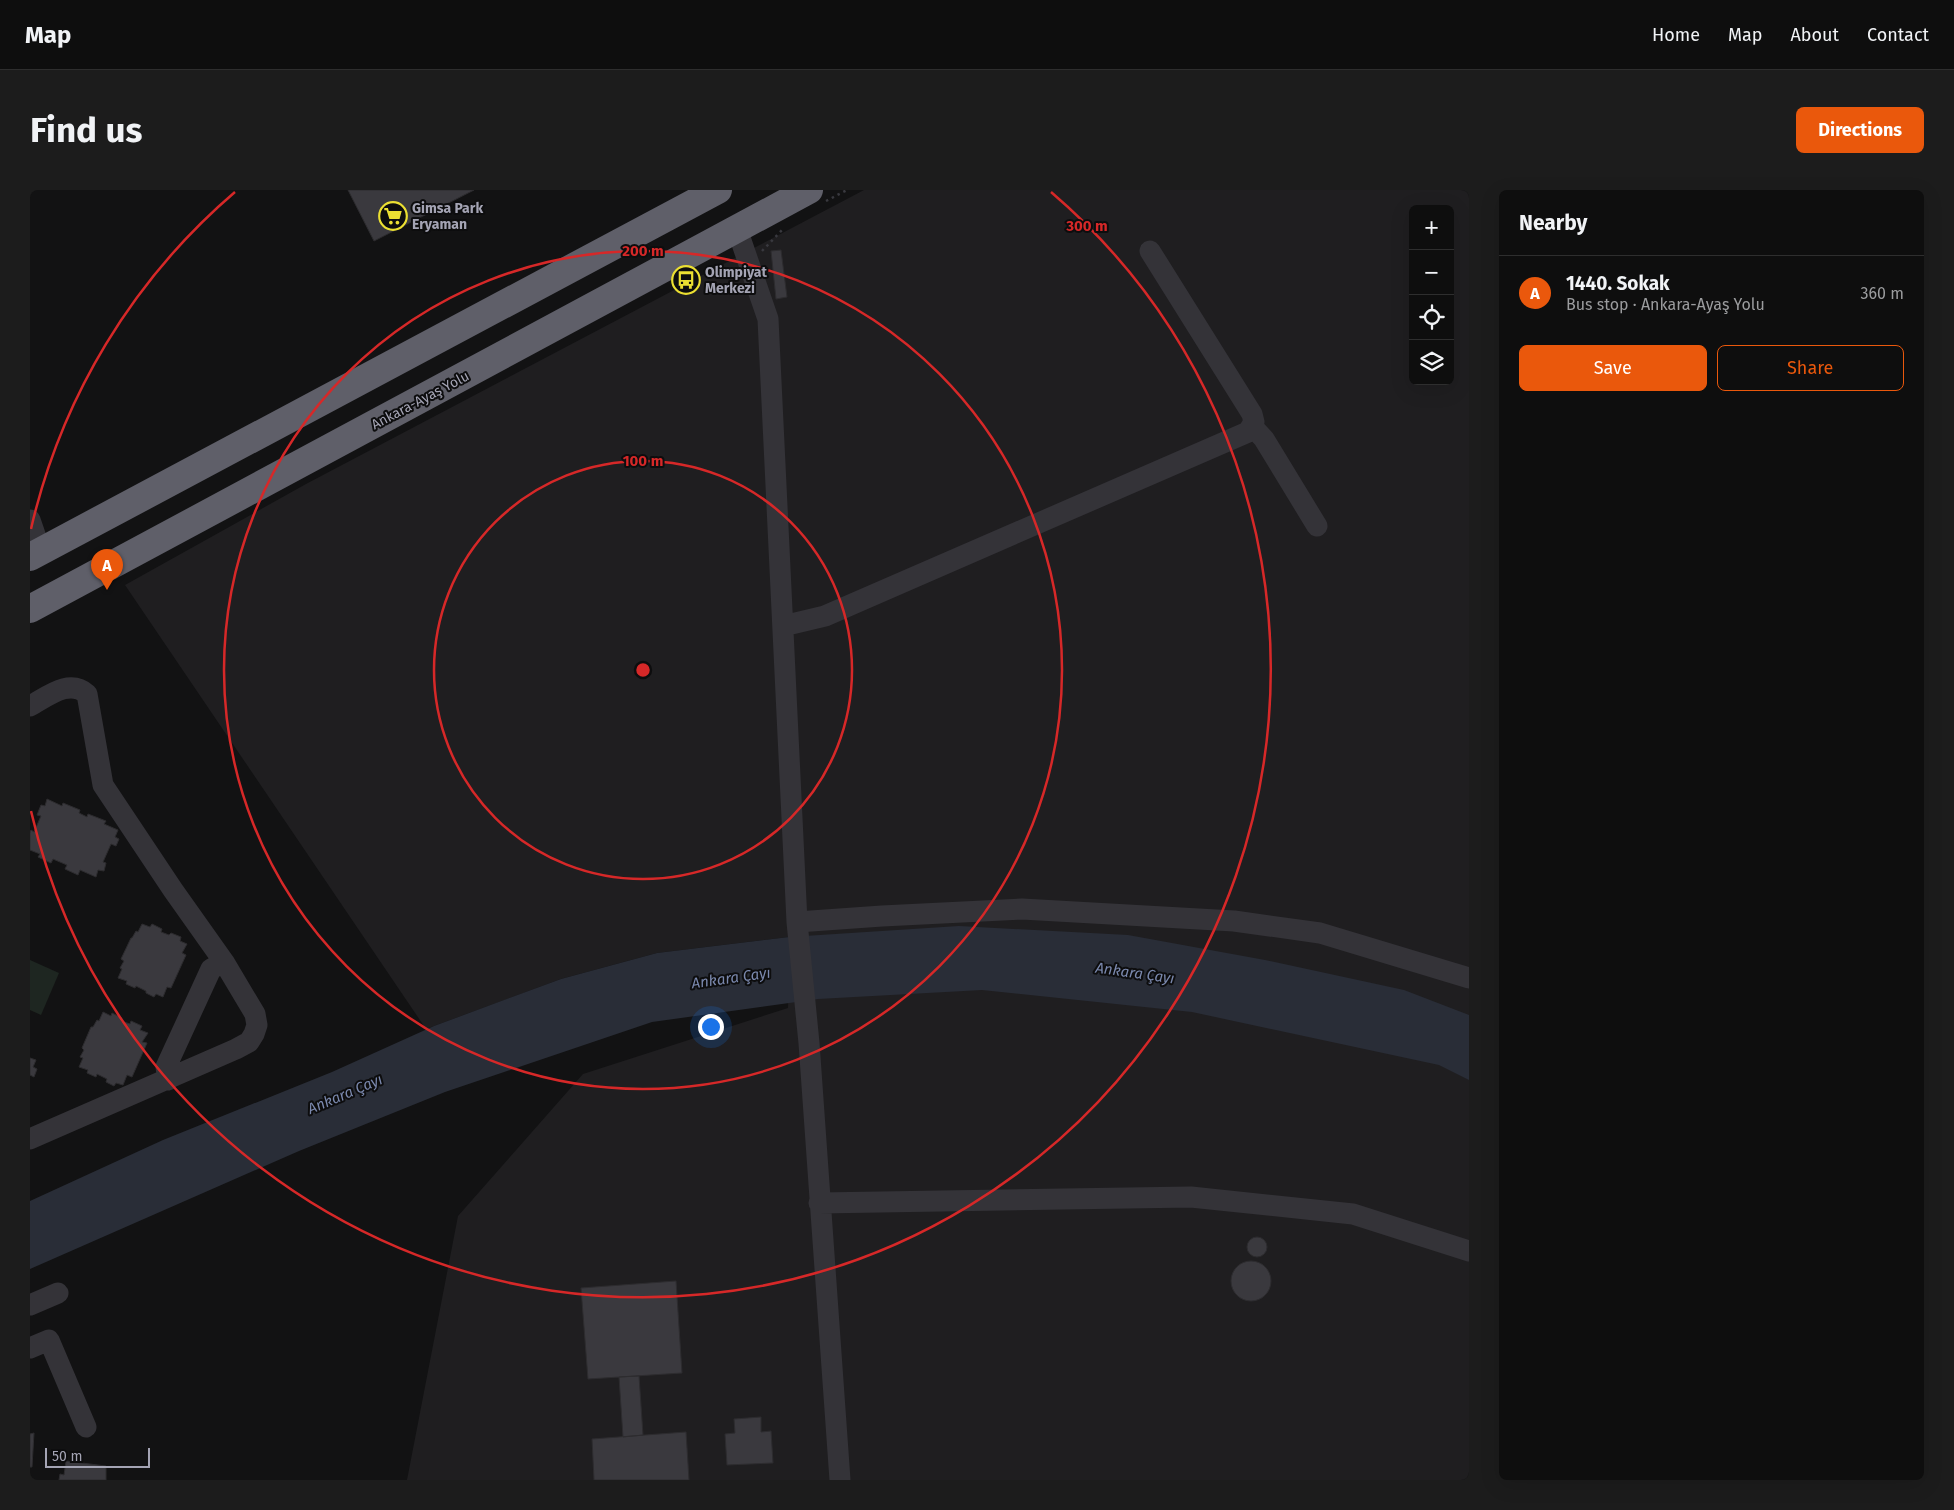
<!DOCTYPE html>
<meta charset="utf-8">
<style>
:root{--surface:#0e0e0e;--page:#1c1c1c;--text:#f1f3f6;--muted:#9b9c9e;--line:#2e2e2e;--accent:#ea580c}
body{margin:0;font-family:"Fira Sans",sans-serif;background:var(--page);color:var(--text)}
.controls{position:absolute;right:15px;top:15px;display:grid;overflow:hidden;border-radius:8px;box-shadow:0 5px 20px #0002}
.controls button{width:45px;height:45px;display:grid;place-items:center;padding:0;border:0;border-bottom:1px solid var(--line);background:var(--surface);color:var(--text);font:25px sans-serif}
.scale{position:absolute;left:15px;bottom:12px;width:105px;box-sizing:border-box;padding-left:5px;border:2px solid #a4a4b4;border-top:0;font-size:14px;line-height:18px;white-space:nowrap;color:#a4a4b4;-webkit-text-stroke:4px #0d0d0e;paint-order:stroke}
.you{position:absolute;left:680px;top:836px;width:18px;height:18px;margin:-12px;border:4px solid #fff;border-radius:50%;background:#1a73e8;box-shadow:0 0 0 8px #1a73e833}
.badge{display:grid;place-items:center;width:32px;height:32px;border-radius:50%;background:var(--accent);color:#fff;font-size:16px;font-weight:700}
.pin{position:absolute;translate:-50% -41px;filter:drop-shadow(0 1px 2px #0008)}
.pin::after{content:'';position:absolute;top:26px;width:18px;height:15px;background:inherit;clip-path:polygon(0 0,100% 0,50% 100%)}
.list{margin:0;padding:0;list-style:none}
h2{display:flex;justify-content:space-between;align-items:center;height:65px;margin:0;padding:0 20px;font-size:21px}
h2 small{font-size:16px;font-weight:400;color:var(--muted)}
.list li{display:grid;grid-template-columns:32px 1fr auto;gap:15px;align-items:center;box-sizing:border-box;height:75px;padding:0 20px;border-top:1px solid var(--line)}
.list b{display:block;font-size:19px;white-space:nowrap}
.list p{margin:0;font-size:16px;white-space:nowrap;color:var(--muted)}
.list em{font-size:16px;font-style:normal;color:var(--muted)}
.actions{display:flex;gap:10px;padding:15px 20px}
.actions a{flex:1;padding:11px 0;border:1px solid var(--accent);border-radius:8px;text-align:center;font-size:18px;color:var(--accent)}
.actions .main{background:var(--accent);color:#fff}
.icon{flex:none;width:28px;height:28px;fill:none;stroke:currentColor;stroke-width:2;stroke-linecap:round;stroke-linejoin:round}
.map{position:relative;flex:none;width:1439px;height:1290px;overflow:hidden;border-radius:8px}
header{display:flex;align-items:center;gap:30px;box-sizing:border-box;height:70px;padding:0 25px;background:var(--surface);border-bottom:1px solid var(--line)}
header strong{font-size:24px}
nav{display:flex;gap:28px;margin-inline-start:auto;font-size:18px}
.intro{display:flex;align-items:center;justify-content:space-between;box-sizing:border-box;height:120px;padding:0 30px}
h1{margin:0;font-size:35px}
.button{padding:12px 22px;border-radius:8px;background:var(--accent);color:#fff;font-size:18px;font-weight:700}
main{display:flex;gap:30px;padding:0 30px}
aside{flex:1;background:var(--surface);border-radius:8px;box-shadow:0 5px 20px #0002}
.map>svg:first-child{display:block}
.built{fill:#1f1e20;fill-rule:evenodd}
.green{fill:#1e2621}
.water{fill:#292d37}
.building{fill:#3a393e;stroke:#2d2c2f}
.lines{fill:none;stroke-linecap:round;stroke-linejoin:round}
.path{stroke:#39393f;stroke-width:2.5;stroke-dasharray:2.5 4;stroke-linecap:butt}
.minor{stroke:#343338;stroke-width:21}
.highway{stroke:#5f5f69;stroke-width:28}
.ring{fill:none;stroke:#d62828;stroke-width:2.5}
.labels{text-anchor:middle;stroke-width:4;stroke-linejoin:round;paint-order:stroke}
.poi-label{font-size:14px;font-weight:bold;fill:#a4a4b4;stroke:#0d0d0e;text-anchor:start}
.street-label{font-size:14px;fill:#a4a4b4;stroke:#0d0d0e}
.water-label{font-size:15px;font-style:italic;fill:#7b89ae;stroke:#0d0d0e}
.centre{fill:#d62828;stroke:#0d0d0e;stroke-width:2.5}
.ring-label{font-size:15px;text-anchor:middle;font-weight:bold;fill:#d62828;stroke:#0d0d0e;stroke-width:4;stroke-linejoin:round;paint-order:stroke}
</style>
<header>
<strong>Map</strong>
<nav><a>Home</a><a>Map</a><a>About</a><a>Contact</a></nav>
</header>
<div class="intro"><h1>Find us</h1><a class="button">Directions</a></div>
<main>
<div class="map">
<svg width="1439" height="1290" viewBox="0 0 1439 1290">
<rect width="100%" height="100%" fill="#121213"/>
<path class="built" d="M 834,0 L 1439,0 L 1439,1290 L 377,1290 L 428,1026 L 553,884 L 758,818 L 759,747 L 627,763 L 531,789 L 396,839 L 95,395 L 276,294 ZM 1383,19 L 1420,19 L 1420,191 L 1383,191 Z"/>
<path class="green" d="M 0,770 L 29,783 L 11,825 L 0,820 Z"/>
<path class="water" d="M 929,736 L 1098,745 L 1235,770 L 1374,800 L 1439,825 L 1439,890 L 1409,875 L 1162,822 L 952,800 L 788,809 L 622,832 L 415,902 L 269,961 L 0,1079 L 0,1011 L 133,950 L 302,882 L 404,836 L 531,789 L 627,763 L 759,747 Z"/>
<path class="building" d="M 318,0 L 444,0 L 344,51 Z
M 751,60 L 757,107 L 746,109 L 741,61 Z
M 17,609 L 32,616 L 33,613 L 50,620 L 49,623 L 57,627 L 58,624 L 76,631 L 74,634 L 88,640 L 85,647 L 89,649 L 86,656 L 81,654 L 73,672 L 76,673 L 74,681 L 68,680 L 66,687 L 50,680 L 48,685 L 35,679 L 37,675 L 23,669 L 21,673 L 8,667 L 10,664 L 0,660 L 0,643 L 1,640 L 4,642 L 11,626 L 7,625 L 11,615 L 15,616 Z
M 112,734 L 120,737 L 122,734 L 132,739 L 131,742 L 139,745 L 141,743 L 151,747 L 150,751 L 157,754 L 152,763 L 156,765 L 141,798 L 137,797 L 133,807 L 126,804 L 124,807 L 116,803 L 116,801 L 106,796 L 105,798 L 96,794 L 97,791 L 88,788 L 92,779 L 90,778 L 94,771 L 91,769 L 101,748 L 102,748 L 106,741 L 108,742 Z
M 73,822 L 81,826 L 82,823 L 92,828 L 91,831 L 100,834 L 101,831 L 112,836 L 110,840 L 118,843 L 112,852 L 117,853 L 102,887 L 97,885 L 93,895 L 86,893 L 84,896 L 76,892 L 77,889 L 67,884 L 66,887 L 57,883 L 58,880 L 49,877 L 53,868 L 50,867 L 54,860 L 52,858 L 61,837 L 63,837 L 67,830 L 69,831 Z
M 0,868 L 6,870 L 3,877 L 7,879 L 4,887 L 0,885 Z
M1217 1057a10 10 0 1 1 20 0a10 10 0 1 1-20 0Z
M1201 1091a20 20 0 1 1 40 0a20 20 0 1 1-40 0Z
M 646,1091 L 652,1183 L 558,1189 L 551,1098 Z
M 609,1186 L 613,1245 L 593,1247 L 589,1187 Z
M 731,1227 L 731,1242 L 741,1241 L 743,1273 L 697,1275 L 695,1244 L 705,1243 L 704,1229 Z
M 656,1242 L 659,1290 L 564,1290 L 562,1249 Z
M 4,1243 L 2,1277 L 0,1277 L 0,1244 Z
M 36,1271 L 76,1276 L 76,1290 L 29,1290 L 30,1284 L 34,1285 Z"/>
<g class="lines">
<path class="path" d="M 796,11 L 817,0
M 732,61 L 754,38"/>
<path class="minor" d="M 707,39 L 738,129 L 767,732 L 779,853 L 810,1290
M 1222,236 L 1234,249 L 1287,336
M 0,330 L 11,362
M 753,436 L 795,426 L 1218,242 L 1224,232 L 1222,224 L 1120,61
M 0,516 C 17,507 39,488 57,504 L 73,595 L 143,700 L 194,772 L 225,824 L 227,835 L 224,844 L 219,852 L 206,859 L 0,949
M 767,732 L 852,726 L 992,719 L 1204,731 L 1290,743 L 1439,788
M 138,890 L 136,877 L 181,779 L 194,772
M 789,1013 L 1161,1007 L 1323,1024 L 1439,1061
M 0,1115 L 28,1103
M 0,1158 L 19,1150 L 56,1237"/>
<path class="highway" d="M 0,367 L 688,0
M 0,419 L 779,0"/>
</g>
<g class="ring">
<circle cx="613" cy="480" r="209"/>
<circle cx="613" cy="480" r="419"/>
<path d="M1 339A628 628 0 0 1 205 2M1021 2A628 628 0 1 1 1 621"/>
</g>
<defs>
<symbol id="supermarket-ring" viewBox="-11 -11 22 22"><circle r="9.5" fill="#0d0d0e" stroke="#ebdf32" stroke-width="1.5"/><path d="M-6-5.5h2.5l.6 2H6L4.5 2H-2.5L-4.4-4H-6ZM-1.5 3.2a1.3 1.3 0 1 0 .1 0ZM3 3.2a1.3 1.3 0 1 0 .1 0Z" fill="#ebdf32"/></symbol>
<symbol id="bus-ring" viewBox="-11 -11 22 22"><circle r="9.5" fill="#0d0d0e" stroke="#ebdf32" stroke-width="1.5"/><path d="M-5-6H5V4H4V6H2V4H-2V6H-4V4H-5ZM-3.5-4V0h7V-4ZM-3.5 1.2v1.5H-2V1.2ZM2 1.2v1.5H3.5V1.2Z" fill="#ebdf32"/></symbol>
</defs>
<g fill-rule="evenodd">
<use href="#supermarket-ring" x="347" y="10" width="32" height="32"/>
<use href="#bus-ring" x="640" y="74" width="32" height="32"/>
</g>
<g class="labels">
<g class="poi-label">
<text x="382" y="23">Gimsa Park<tspan x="382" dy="16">Eryaman</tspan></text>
<text x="675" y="87">Olimpiyat<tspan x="675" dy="16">Merkezi</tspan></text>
</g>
<g class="street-label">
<text transform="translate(390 210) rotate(-28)" y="5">Ankara-Ayaş Yolu</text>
</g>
<g class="water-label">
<text transform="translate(1105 783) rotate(8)" y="5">Ankara Çayı</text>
<text transform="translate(701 788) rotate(-8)" y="5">Ankara Çayı</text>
<text transform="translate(315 904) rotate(-23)" y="5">Ankara Çayı</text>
</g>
</g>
<circle cx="613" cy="480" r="8" class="centre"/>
<g class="ring-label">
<text x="1057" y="41">300 m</text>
<text x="613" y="66">200 m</text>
<text x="613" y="276">100 m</text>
</g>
</svg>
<div class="controls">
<button>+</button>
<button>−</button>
<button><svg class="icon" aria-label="locate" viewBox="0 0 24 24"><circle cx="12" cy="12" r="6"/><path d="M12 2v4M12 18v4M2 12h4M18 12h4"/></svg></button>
<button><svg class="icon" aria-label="layers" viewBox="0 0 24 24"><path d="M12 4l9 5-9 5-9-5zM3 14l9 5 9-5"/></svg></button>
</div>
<div class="scale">50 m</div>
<div class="you"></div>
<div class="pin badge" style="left:77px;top:400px">A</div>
</div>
<aside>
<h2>Nearby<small></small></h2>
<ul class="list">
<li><span class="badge">A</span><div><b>1440. Sokak</b><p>Bus stop · Ankara-Ayaş Yolu</p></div><em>360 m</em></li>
</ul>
<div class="actions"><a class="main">Save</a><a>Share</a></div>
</aside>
</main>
